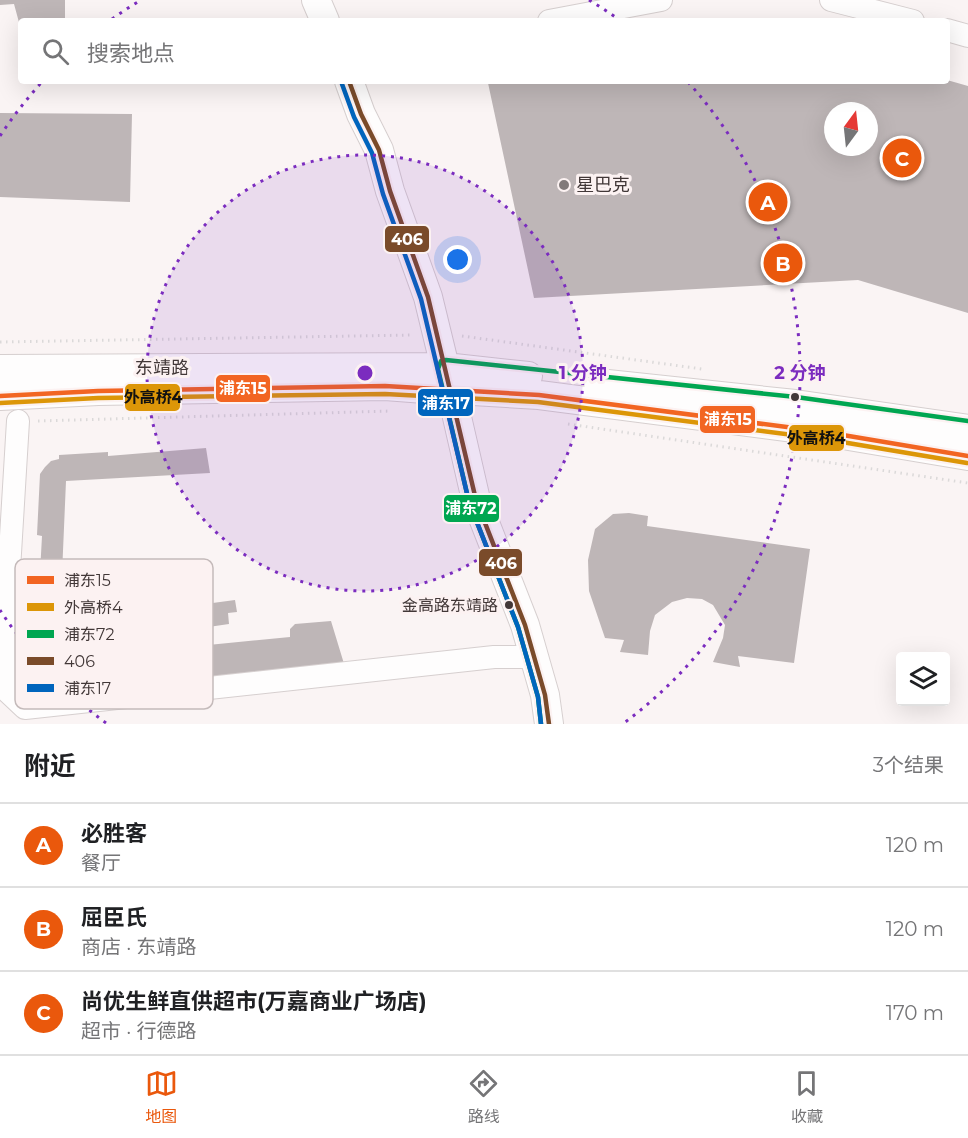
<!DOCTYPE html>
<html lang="zh">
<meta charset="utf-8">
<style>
:root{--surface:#fff;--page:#f6f6f6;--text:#202124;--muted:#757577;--line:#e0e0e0;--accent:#ea580c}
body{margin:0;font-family:Montserrat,"Noto Sans SC",sans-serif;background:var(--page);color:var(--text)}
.controls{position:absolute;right:18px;bottom:18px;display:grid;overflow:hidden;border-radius:6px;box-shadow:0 6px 24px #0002}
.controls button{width:54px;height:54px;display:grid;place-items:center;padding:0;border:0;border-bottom:2px solid var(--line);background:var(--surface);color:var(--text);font:30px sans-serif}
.compass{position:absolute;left:824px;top:102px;width:54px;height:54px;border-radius:50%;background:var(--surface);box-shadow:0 6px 24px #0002;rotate:15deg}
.you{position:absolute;left:458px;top:260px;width:21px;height:21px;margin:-15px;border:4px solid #fff;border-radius:50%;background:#1a73e8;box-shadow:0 0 0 9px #1a73e833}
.badge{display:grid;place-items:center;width:39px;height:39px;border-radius:50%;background:var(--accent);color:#fff;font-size:20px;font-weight:700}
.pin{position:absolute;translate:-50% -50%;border:3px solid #fff;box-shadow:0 2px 6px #0006}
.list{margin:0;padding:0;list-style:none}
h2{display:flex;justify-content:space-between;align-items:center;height:78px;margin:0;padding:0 24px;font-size:26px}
h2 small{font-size:20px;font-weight:400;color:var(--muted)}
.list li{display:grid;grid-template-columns:39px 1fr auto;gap:18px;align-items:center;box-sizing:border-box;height:84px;padding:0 24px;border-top:2px solid var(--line)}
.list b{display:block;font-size:22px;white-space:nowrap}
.list p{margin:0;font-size:20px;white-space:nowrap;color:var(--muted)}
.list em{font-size:20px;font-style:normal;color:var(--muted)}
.icon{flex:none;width:33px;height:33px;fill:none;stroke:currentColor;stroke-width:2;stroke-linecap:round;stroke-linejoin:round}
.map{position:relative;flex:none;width:968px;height:724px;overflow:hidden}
.search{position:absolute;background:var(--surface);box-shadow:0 6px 24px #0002;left:18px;right:18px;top:18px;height:66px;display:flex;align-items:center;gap:15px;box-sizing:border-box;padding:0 21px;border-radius:6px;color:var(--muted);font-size:22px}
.sheet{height:330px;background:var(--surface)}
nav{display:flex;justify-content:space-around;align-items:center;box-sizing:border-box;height:84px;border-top:2px solid var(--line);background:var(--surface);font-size:16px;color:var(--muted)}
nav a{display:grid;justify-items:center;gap:3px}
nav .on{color:var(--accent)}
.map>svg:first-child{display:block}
.building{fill:#beb6b7;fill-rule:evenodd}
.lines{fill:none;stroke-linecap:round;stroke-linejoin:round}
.minor-casing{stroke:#d6cfcf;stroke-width:24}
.major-casing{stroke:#d6cfcf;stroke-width:30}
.path{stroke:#dbd9d9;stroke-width:3;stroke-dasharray:1.5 4.5;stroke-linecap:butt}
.minor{stroke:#fefdfd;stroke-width:22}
.major{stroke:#fefdfd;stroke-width:28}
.bus-1-casing{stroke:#fcf2f2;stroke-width:9}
.bus-2-casing{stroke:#fcf2f2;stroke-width:9}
.bus-3-casing{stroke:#fcf2f2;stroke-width:9}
.bus-4-casing{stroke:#fcf2f2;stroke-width:9}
.bus-5-casing{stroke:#fcf2f2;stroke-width:9}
.bus-1{stroke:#f26522;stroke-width:4.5}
.bus-2{stroke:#dc9608;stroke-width:4.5}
.bus-3{stroke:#00a651;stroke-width:4.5}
.bus-4{stroke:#7a4b2a;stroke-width:4.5}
.bus-5{stroke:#0065bd;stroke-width:4.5}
.ring{fill:none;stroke:#7b2cbf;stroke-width:3;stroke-dasharray:3 6}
.poi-dot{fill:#827a7a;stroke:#fcf2f2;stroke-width:2}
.bus-dot{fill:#423838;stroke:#fcf2f2;stroke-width:2}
.labels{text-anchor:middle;stroke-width:6;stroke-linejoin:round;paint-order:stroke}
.bus-label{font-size:16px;fill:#423838;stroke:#fcf2f2;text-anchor:end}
.poi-label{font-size:18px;fill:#423838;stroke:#fcf2f2;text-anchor:start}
.street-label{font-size:18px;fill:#423838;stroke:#fcf2f2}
.key{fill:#fcf2f2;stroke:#c4baba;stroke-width:1.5}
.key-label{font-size:16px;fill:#423838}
.centre{fill:#7b2cbf;stroke:#fcf2f2;stroke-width:3}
.ring-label{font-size:18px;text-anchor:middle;font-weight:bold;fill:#7b2cbf;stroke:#fcf2f2;stroke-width:6;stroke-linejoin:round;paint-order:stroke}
.line-badge{stroke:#fcf2f2;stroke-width:2}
.badge-label{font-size:16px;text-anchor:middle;font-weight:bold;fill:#fff}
.pale-badge-label{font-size:16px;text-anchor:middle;font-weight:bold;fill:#111}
</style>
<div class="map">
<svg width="968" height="724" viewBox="0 0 968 724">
<rect width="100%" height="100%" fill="#faf4f4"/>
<path class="building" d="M 0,0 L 65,0 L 65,21 L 21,21 L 20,26 L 14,4 L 0,5 Z
M 947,80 L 968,86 L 968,313 L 858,280 L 534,298 L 488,83 L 507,81 ZM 833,111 L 869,111 L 869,147 L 833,147 Z
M 0,113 L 132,114 L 130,202 L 0,197 Z
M 206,448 L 210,473 L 66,481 L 60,621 L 55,620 L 54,652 L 58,652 L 57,660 L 290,637 L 290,629 L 295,624 L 331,621 L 345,667 L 47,692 L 27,683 L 22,670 L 24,663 L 32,659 L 35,592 L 39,591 L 42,536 L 37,535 L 40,474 L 45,467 L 51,461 L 59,459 L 59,455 L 108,452 L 108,456 Z
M 629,513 L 648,516 L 647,526 L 810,549 L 794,663 L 738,656 L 740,667 L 713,662 L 723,638 L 725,625 L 713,605 L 702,599 L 687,598 L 672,602 L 655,615 L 650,631 L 648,655 L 620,652 L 624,640 L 605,638 L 589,591 L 588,560 L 595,529 L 613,514 Z
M 235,600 L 237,612 L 228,613 L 229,624 L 112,641 L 108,617 Z"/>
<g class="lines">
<defs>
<path id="minor" d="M 831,0 L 913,21
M 549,21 L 661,0
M 947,30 L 968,36
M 18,421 L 8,586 L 8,692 L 25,708 L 494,657 L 533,657"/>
<path id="major" d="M 316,0 L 325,21
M 349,81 L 361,114 L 379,150 L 390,191 L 428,297 L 445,367
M 0,369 L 445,367 L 528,376
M 598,383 L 795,404 L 968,429
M 451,391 L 476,500 L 525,625 L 545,695 L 549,724
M 0,396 L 98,391 L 385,386 L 451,391 L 473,391 L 539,395 L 825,432 L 968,456"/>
</defs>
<use href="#minor" class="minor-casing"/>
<use href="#major" class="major-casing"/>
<path class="path" d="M 462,336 L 702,369
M 0,342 L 413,335
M 38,421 L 391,411
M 568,424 L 968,483"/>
<use href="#minor" class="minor"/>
<use href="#major" class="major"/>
<defs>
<path id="bus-1" d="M 0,396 L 98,391 L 385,386 L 539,395 L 825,432 L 968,456"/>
<path id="bus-2" d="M 0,403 L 98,398 L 385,394 L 538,402 L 824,439 L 967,463"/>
<path id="bus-3" d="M 541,724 L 538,697 L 518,627 L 469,502 L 438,369 L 441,361 L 446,360 L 796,397 L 968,421"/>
<path id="bus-4" d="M 349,81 L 361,114 L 379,150 L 390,191 L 428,297 L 476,500 L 525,625 L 545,695 L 549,724"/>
<path id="bus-5" d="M 342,84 L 354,117 L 372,153 L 383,194 L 421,299 L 469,502 L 518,627 L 538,697 L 541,724"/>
</defs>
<use href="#bus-1" class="bus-1-casing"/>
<use href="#bus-2" class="bus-2-casing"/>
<use href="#bus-3" class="bus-3-casing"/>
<use href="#bus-4" class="bus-4-casing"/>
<use href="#bus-5" class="bus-5-casing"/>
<use href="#bus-1" class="bus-1"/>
<use href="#bus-2" class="bus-2"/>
<use href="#bus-3" class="bus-3"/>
<use href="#bus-4" class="bus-4"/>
<use href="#bus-5" class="bus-5"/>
</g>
<circle cx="365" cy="373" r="218" fill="#7b2cbf" fill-opacity=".12"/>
<g class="ring">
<circle cx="365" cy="373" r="218"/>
<path d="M106 723A435 435 0 0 1 0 610M0 136A435 435 0 0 1 42 82M112 19A435 435 0 0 1 141 0M589 0A435 435 0 0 1 618 19M688 82A435 435 0 0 1 624 723"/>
</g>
<circle class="poi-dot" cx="564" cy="185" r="6"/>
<g class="bus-dot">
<circle cx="795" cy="397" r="5"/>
<circle cx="509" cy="605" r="5"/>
</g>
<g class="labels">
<g class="bus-label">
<text x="498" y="611">金高路东靖路</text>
</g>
<g class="poi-label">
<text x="576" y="191">星巴克</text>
</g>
<g class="street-label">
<text x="162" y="374">东靖路</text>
</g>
</g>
<rect x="15" y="559" width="198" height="150" rx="9" class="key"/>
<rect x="27" y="576" width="27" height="8" fill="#f26522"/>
<rect x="27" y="603" width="27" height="8" fill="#dc9608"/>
<rect x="27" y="630" width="27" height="8" fill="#00a651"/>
<rect x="27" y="657" width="27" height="8" fill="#7a4b2a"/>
<rect x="27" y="684" width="27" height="8" fill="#0065bd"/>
<g class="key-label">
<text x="64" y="586">浦东15</text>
<text x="64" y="613">外高桥4</text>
<text x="64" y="640">浦东72</text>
<text x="64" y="667">406</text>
<text x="64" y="694">浦东17</text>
</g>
<circle cx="365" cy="373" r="9" class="centre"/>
<g class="ring-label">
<text x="583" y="379">1 分钟</text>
<text x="800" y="379">2 分钟</text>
</g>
<g class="line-badge">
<rect x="384" y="225" width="46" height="28" rx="6" fill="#7a4b2a"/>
<rect x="215" y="374" width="56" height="29" rx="6" fill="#f26522"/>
<rect x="124" y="383" width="57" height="29" rx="6" fill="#dc9608"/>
<rect x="417" y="388" width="57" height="29" rx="6" fill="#0065bd"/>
<rect x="699" y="405" width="57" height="29" rx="6" fill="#f26522"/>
<rect x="788" y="424" width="57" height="28" rx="6" fill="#dc9608"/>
<rect x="443" y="494" width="57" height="29" rx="6" fill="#00a651"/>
<rect x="478" y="548" width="45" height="29" rx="6" fill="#7a4b2a"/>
</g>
<g class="badge-label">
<text x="407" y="245">406</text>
<text x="243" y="394">浦东15</text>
<text x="446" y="409">浦东17</text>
<text x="728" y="425">浦东15</text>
<text x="471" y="514">浦东72</text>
<text x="501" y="569">406</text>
</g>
<g class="pale-badge-label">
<text x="153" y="403">外高桥4</text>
<text x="816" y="444">外高桥4</text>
</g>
</svg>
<div class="controls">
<button><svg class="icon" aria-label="layers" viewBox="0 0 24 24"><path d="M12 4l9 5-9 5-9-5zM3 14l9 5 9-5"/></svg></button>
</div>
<svg class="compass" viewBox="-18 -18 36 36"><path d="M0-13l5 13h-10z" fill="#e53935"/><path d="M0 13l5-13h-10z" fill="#757577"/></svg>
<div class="you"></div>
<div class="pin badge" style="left:768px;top:202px">A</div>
<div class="pin badge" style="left:783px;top:263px">B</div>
<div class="pin badge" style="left:902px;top:158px">C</div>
<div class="search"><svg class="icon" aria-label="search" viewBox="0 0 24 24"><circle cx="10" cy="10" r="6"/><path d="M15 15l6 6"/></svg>搜索地点</div>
</div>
<section class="sheet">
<h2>附近<small>3个结果</small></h2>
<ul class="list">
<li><span class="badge">A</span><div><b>必胜客</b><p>餐厅</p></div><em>120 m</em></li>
<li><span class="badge">B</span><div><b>屈臣氏</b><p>商店 · 东靖路</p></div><em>120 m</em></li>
<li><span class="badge">C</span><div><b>尚优生鲜直供超市(万嘉商业广场店)</b><p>超市 · 行德路</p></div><em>170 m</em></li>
</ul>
</section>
<nav>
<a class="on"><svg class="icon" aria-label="map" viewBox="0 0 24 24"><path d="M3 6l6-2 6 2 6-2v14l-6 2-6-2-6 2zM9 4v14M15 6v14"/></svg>地图</a>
<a><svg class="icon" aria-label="directions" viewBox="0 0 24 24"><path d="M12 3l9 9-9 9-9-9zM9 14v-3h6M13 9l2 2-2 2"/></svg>路线</a>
<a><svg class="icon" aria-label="saved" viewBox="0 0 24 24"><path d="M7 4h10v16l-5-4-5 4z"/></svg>收藏</a>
</nav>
